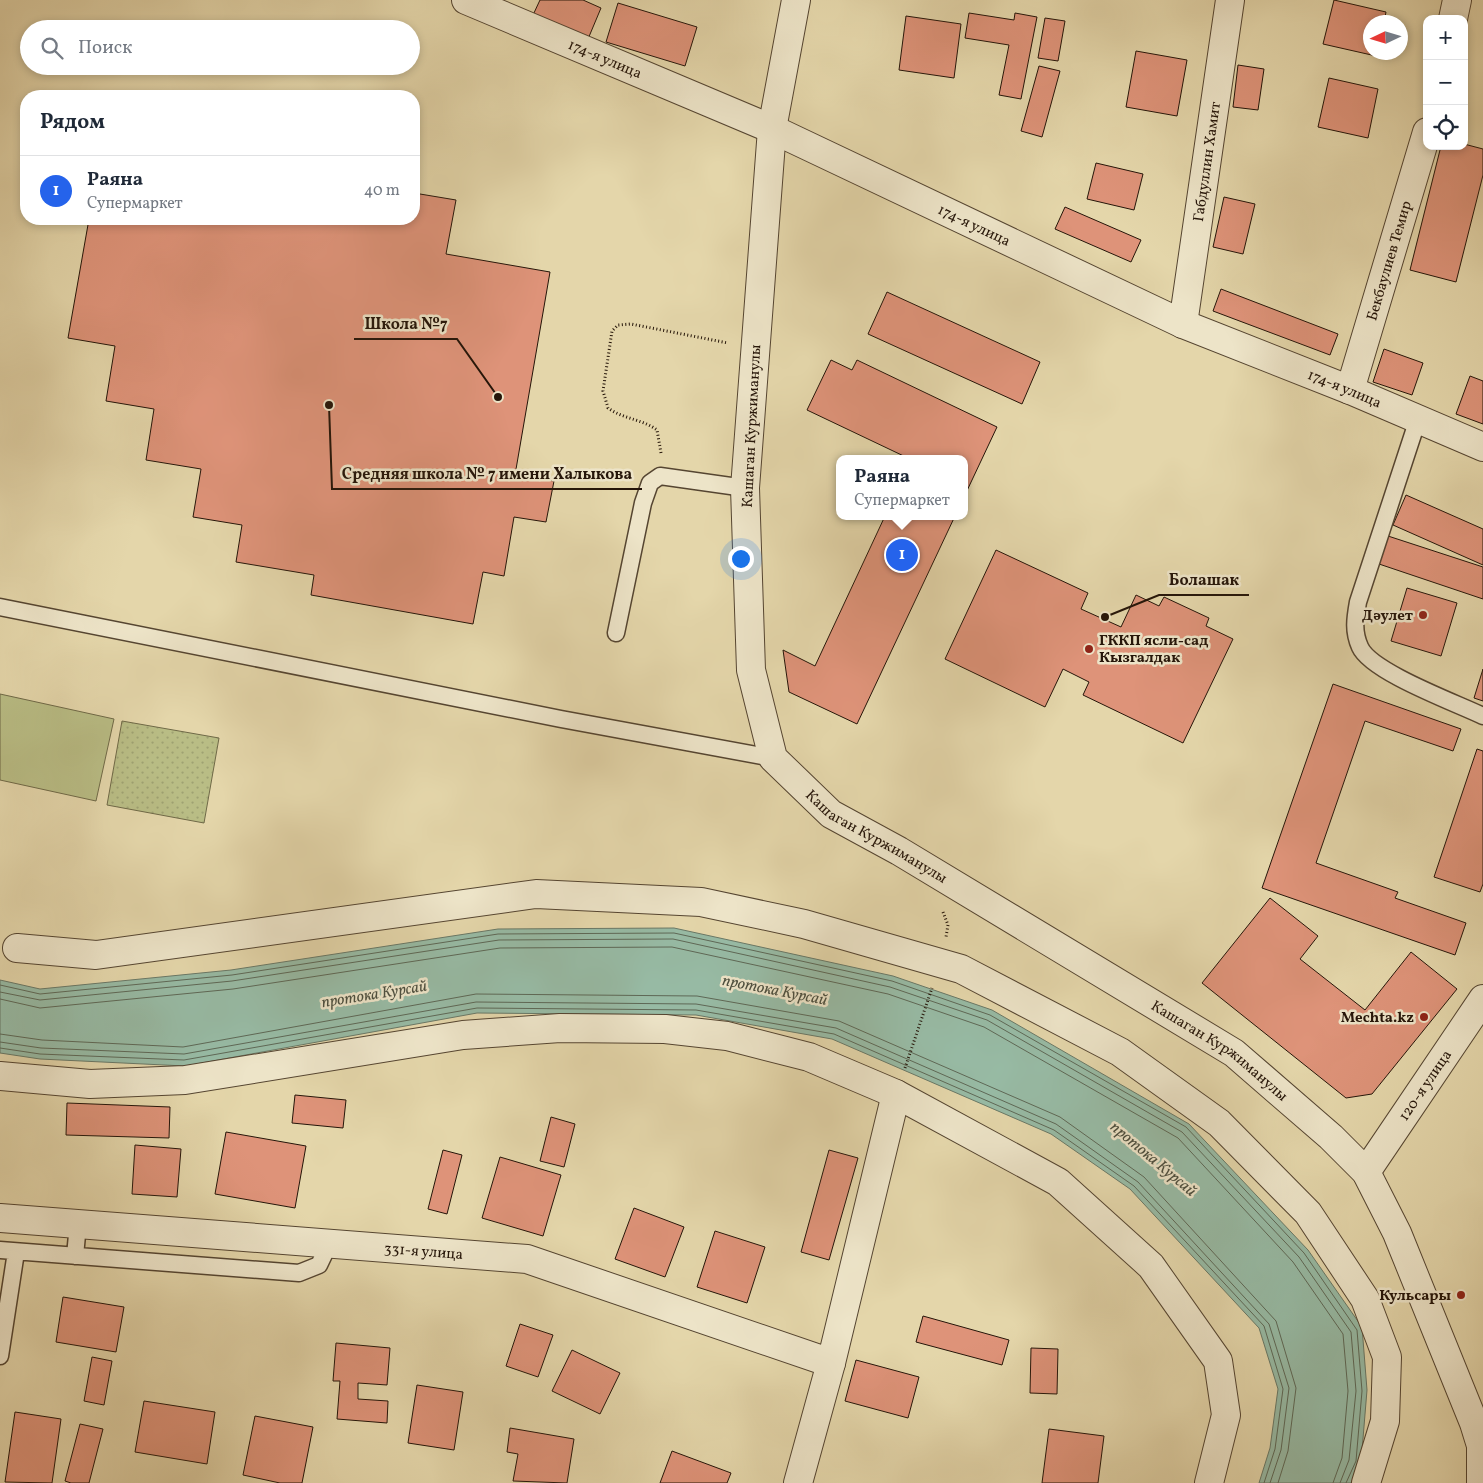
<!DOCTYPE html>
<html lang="ru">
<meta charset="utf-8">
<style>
:root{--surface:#fff;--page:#f6f6f7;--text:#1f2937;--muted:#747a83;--line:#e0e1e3;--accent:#2563eb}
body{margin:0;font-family:Vollkorn,serif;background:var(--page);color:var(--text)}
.controls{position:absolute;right:15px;top:15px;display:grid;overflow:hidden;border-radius:10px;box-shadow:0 2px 8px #0003}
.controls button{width:45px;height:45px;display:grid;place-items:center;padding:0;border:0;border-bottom:1px solid var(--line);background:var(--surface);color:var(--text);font:25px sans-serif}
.compass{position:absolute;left:1363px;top:15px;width:45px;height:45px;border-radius:50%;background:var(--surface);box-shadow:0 2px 8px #0003;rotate:266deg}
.you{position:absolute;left:740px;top:558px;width:18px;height:18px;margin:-12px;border:4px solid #fff;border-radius:50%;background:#1a73e8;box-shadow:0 0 0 8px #1a73e833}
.badge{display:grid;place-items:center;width:32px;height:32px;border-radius:50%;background:var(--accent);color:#fff;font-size:16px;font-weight:700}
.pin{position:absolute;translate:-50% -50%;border:2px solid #fff;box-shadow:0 1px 5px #0006}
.popup{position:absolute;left:836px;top:455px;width:132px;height:65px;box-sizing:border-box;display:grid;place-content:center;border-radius:10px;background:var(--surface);filter:drop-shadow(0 1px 4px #0005);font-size:16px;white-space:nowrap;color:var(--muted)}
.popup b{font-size:19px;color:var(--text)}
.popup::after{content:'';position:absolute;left:50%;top:100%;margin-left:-10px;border:10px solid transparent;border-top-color:var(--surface)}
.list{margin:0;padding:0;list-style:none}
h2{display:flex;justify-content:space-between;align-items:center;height:65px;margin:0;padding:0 20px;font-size:21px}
h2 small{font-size:16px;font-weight:400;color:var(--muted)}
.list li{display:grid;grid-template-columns:32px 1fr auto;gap:15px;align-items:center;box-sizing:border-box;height:70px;padding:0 20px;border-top:1px solid var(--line)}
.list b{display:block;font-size:19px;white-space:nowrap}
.list p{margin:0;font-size:16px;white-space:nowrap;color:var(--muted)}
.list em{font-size:16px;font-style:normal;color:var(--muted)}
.icon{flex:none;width:28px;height:28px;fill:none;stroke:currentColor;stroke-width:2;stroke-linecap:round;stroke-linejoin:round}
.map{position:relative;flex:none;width:1483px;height:1483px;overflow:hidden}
.search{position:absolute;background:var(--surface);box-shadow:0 2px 8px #0003;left:20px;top:20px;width:400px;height:55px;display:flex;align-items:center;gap:12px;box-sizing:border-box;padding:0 18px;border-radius:28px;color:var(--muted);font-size:19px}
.panel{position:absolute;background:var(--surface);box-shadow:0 2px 8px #0003;left:20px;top:90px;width:400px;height:135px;border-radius:20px}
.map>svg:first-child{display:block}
.park{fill:url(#park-dots);stroke:#6f6947}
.pitch{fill:#b9bd85;stroke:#6f6947}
.water{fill:#97baa4;stroke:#697866}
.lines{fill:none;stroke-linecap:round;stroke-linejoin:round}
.shore{stroke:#5e6856;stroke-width:1}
.building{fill:#de9379;stroke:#251509}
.lane-casing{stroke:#554531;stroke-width:19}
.street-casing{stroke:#554531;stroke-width:30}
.path{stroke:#251509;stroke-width:3;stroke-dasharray:1 2.5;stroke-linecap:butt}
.lane{stroke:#ede4c8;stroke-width:16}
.street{stroke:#ede4c8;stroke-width:28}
.poi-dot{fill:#8f2418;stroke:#ede4c8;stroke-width:2}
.labels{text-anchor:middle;stroke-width:5;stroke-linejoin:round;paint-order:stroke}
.street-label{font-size:15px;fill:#251509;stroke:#ede4c8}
.poi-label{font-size:15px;font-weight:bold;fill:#251509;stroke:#ede4c8;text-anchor:end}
.water-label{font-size:16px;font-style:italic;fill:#4d4f3f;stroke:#ede4c8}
.leader{fill:none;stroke:#251509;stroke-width:2}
.callout-dot{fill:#251509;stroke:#ede4c8;stroke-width:2}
.callout-label{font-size:16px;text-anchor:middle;font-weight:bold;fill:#251509;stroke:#ede4c8;stroke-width:5;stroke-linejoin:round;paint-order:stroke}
</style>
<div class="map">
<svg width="1483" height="1483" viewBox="0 0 1483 1483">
<defs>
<pattern id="park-dots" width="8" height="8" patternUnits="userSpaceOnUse" patternTransform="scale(1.25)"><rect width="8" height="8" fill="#b9bd85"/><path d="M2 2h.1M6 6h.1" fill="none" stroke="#9fa272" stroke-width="1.8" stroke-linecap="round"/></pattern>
</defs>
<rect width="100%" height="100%" fill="#e4d6aa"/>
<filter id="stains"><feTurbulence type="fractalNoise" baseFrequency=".004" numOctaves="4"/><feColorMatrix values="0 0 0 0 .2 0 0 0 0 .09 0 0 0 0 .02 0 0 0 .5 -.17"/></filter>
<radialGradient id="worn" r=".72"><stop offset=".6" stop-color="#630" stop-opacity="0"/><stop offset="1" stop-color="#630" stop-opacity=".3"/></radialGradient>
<path class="park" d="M 122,721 L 219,738 L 204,823 L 107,805 Z"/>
<path class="pitch" d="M 0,694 L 114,719 L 96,801 L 0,780 Z"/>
<path class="water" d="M 674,928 L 893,976 L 992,1010 L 1189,1124 L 1308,1250 L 1362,1327 L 1367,1390 L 1361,1463 L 1351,1483 L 1259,1483 L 1270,1448 L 1278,1389 L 1259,1328 L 1130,1189 L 1051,1134 L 832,1039 L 696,1015 L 477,1013 L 185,1066 L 40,1059 L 0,1053 L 0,980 L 40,989 L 231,970 L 498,929 Z"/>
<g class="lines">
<path class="shore" d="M 0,985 L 40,994 L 232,975 L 498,934 L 674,933 L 892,981 L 990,1015 L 1186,1127 L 1304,1253 L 1357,1330 L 1362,1391 L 1356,1461 L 1346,1483
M 0,992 L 40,1000 L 232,981 L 499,940 L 673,939 L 890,987 L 987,1020 L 1182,1132 L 1299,1257 L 1351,1332 L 1356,1391 L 1349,1460 L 1340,1483
M 0,999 L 40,1008 L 233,989 L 500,948 L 672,947 L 888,994 L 984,1027 L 1178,1138 L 1293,1262 L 1343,1334 L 1348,1391 L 1342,1458 L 1333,1483
M 0,1034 L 42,1040 L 183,1047 L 476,994 L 697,996 L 839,1021 L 1060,1117 L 1144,1177 L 1276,1321 L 1296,1388 L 1288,1451 L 1278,1483
M 0,1042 L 41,1048 L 184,1054 L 476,1002 L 696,1004 L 836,1028 L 1056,1124 L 1138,1182 L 1269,1324 L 1289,1388 L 1281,1450 L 1270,1483
M 0,1048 L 40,1054 L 184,1060 L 477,1008 L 696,1010 L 834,1034 L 1054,1130 L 1134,1186 L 1264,1326 L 1283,1389 L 1275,1449 L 1264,1483"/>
</g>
<path class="building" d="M 540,0 L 583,0 L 601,8 L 588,39 L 533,15 Z
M 1334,0 L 1386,12 L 1384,22 L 1370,22 L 1370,52 L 1377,52 L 1376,56 L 1323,44 Z
M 618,3 L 697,27 L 685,66 L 606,42 Z
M 969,13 L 1014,20 L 1015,13 L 1037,17 L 1021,99 L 999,95 L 1009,45 L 965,38 Z
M 906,16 L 961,24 L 954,78 L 899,70 Z
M 1045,18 L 1065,21 L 1058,61 L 1038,58 Z
M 1136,51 L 1187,60 L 1177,116 L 1126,107 Z
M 1238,65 L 1264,69 L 1258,110 L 1233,107 Z
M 1039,66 L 1060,71 L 1042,137 L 1021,131 Z
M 1329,78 L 1378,89 L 1368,138 L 1318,127 Z
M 1464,144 L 1483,149 L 1483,175 L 1456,282 L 1410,270 L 1441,146 Z
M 1096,163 L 1143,174 L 1134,210 L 1087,199 Z
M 414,193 L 456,200 L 446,254 L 550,272 L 515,475 L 554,481 L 546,522 L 514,517 L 504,576 L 483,572 L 473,624 L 311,595 L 314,575 L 236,562 L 242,525 L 193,517 L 201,469 L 146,460 L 154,409 L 106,401 L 115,346 L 68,338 L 89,219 L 414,219 Z
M 1224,197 L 1255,204 L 1243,254 L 1213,247 Z
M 1065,207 L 1141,240 L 1131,262 L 1055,229 Z
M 1221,289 L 1338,334 L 1330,355 L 1213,311 Z
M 887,292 L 1040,362 L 1022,404 L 868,334 Z
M 1384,349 L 1423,363 L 1412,395 L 1373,382 Z
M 831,360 L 852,370 L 857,360 L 997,427 L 964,497 L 964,459 L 910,459 L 807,410 Z
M 1470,376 L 1483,381 L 1483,424 L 1456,414 Z
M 1406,495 L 1483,529 L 1483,565 L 1393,525 Z
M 885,516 L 955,516 L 857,724 L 789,692 L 783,650 L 815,666 Z
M 1388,536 L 1483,567 L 1483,599 L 1379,564 Z
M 996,550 L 1088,593 L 1081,609 L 1121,627 L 1136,595 L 1159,606 L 1164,597 L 1209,618 L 1206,626 L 1233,639 L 1183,743 L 1083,695 L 1089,682 L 1063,669 L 1045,707 L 945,659 Z
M 1407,588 L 1457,603 L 1441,656 L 1391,641 Z
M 1483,669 L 1483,701 L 1474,698 Z
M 1333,684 L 1461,729 L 1453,751 L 1365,721 L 1316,863 L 1398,892 L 1395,898 L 1466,923 L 1455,955 L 1262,888 Z
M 1477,749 L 1483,751 L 1483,884 L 1480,892 L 1434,877 Z
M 1270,898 L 1318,936 L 1300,959 L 1365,1010 L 1411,952 L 1457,989 L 1372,1094 L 1346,1098 L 1202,983 Z
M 295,1095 L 346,1100 L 343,1128 L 292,1123 Z
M 67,1103 L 170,1107 L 169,1138 L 66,1135 Z
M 551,1117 L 575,1124 L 564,1167 L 540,1161 Z
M 226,1132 L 306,1146 L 295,1208 L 215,1194 Z
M 135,1145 L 181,1149 L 177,1197 L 132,1194 Z
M 443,1150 L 462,1155 L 447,1214 L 428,1209 Z
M 829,1150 L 858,1158 L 829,1260 L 801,1252 Z
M 500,1157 L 561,1175 L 543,1236 L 482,1218 Z
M 634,1208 L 684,1227 L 665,1277 L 615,1259 Z
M 715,1231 L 765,1247 L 747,1303 L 697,1287 Z
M 63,1297 L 124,1307 L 116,1352 L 56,1342 Z
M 923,1316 L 1009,1340 L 1002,1365 L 916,1342 Z
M 520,1324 L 553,1335 L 538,1377 L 506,1366 Z
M 336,1343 L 390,1348 L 387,1385 L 358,1383 L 358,1399 L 388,1401 L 387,1423 L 337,1419 L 340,1381 L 333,1381 Z
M 1031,1348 L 1058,1349 L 1057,1394 L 1030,1393 Z
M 572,1350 L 620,1373 L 600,1414 L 552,1391 Z
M 92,1357 L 112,1361 L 104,1405 L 84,1401 Z
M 856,1360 L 919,1377 L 908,1418 L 845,1401 Z
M 417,1385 L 463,1392 L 454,1450 L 408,1443 Z
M 144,1401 L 215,1412 L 207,1464 L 135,1452 Z
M 15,1412 L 61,1419 L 52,1483 L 5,1482 Z
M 255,1416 L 313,1427 L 302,1483 L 280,1483 L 243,1475 Z
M 80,1424 L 103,1429 L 89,1483 L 71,1483 L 65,1481 Z
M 510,1428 L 574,1439 L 567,1483 L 513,1481 L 518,1454 L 507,1452 Z
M 1049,1429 L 1104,1436 L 1098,1483 L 1042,1483 Z
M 672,1451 L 731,1473 L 727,1483 L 660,1483 Z"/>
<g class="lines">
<defs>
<path id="lane" d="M 1418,419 L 1358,602 C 1355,619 1353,631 1360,647 C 1371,672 1456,703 1483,716
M 0,607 L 561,719 L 773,758
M 616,633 L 643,503 L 650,483 L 660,476 L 745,488
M 0,1250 L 299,1273 L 319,1265 L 329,1244
M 75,1256 L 78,1224
M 0,1356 L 16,1252"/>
<g id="street">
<path id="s1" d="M 466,0 L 772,129 L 1183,324 L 1350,390 L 1483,447"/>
<path id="s2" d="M 796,0 L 772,129 L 745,488 L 751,670 L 773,758 L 831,814 L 899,851 L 1234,1053 L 1331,1137 L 1366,1172 L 1397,1233 L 1474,1423 L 1483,1452"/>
<path d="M 1453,19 L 1457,0"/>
<path id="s3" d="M 1183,324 L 1230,0"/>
<path id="s4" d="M 1350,390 L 1427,132"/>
<path d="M 17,948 L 96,955 L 536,894 L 701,902 L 804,924 L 961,969 L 1120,1052 L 1219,1123 L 1308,1213 L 1365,1299 L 1387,1357 L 1385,1421 L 1366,1483"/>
<path d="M 0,1076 L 90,1084 L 185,1080 L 463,1035 L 560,1028 L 665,1029 L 727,1036 L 809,1057 L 896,1094 L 1058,1182 L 1151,1266 L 1218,1361 L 1226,1415 L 1209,1483"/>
<path id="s5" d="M 1366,1172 L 1483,999"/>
<path id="s6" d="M 0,1218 L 527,1259 L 831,1363"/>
<path d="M 1481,1447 L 1481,1483"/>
<path d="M 798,1483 L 831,1363 L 896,1094"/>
</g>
</defs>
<use href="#lane" class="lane-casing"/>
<use href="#street" class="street-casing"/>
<path class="path" d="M 661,453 L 657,430 C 642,419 623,419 608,408 L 603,391 L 612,331 L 618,325 L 631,324 L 728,343
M 943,912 L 948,925 L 946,937
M 905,1068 L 932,988"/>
<use href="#lane" class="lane"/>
<use href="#street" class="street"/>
</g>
<g class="poi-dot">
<circle cx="1423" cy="615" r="5"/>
<circle cx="1089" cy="649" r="5"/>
<circle cx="1424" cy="1017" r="5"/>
<circle cx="1461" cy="1295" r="5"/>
</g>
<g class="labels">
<g class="street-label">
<text dy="5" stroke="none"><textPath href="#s1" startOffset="151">174-я улица</textPath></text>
<text dy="5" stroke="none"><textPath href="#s3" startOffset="164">Габдуллин Хамит</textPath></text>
<text dy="5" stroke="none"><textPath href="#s1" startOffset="556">174-я улица</textPath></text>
<text dy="5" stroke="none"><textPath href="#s4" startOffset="135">Бекбаулиев Темир</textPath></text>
<text dy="5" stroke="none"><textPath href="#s1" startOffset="961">174-я улица</textPath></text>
<text transform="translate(751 426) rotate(-87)" y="5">Кашаган Куржиманулы</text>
<text dy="5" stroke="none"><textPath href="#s2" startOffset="895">Кашаган Куржиманулы</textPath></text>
<text dy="5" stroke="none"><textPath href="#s2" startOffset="1300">Кашаган Куржиманулы</textPath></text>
<text dy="5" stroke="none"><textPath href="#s5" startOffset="105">120-я улица</textPath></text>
<text dy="5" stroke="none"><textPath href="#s6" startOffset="425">331-я улица</textPath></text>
</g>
<g class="poi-label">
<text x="1413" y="620">Дәулет</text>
<text x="1099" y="645" text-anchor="start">ГККП ясли-сад<tspan x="1099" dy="17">Кызгалдак</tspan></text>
<text x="1414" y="1022">Mechta.kz</text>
<text x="1451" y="1300">Кульсары</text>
</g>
<g class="water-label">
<text transform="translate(775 989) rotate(11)" y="6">протока Курсай</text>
<text transform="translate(374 993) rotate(-9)" y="6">протока Курсай</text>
<text transform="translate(1154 1158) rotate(40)" y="6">протока Курсай</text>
</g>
</g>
<path class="leader" d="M498 397L457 339H354M329 405L332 489H642M1105 617L1159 595H1249"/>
<g class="callout-dot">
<circle cx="498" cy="397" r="5"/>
<circle cx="329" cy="405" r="5"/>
<circle cx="1105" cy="617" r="5"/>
</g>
<g class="callout-label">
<text x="406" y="329">Школа №7</text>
<text x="487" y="479">Средняя школа № 7 имени Халыкова</text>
<text x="1204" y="585">Болашак</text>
</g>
<rect width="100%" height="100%" filter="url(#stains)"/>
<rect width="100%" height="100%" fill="url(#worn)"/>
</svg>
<div class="controls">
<button>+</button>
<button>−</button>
<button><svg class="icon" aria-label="locate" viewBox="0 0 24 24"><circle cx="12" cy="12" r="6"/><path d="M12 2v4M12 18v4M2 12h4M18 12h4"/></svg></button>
</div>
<svg class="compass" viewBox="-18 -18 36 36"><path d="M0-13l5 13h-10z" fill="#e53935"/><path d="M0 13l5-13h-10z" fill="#747a83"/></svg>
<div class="you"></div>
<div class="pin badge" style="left:902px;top:555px">1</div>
<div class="popup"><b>Раяна</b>Супермаркет</div>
<div class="search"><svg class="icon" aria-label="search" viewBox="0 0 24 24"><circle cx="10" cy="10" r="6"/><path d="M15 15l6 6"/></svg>Поиск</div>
<section class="panel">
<h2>Рядом<small></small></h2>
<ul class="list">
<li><span class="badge">1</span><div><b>Раяна</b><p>Супермаркет</p></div><em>40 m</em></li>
</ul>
</section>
</div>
